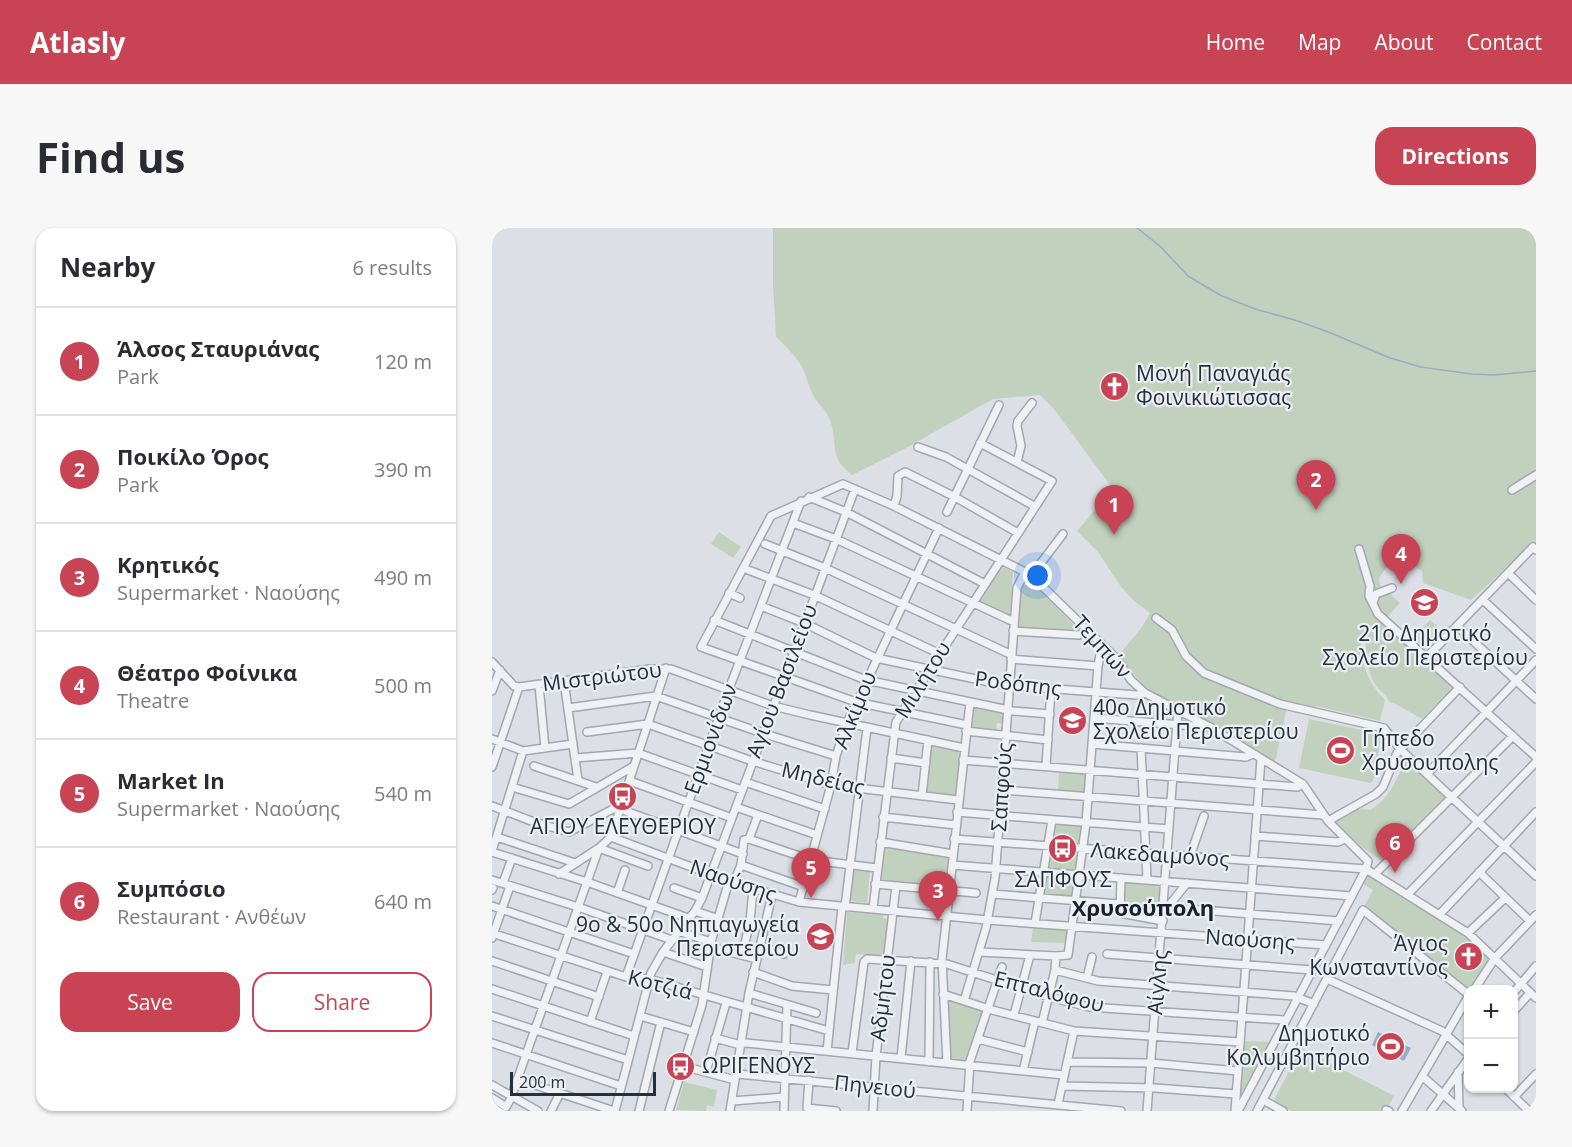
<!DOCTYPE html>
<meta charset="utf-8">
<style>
:root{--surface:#fff;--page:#f7f7f7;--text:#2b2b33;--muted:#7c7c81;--line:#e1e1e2;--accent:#c84454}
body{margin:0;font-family:"Open Sans",sans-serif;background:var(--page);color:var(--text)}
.controls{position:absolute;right:18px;bottom:18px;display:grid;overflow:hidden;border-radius:12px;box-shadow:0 2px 4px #0004}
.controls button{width:54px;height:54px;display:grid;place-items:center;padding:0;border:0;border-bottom:2px solid var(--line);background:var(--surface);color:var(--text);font:30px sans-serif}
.scale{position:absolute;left:18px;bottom:15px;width:146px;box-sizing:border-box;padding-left:6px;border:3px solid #272e3c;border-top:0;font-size:16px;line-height:21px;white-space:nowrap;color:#272e3c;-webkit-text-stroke:4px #eceff4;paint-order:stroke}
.you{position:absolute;left:546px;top:348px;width:21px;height:21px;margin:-15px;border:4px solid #fff;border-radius:50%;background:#1a73e8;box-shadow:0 0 0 9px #1a73e833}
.badge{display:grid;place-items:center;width:39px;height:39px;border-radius:50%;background:var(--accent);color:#fff;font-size:20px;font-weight:700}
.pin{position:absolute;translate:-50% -50px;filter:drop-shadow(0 2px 3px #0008)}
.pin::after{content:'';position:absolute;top:32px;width:21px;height:18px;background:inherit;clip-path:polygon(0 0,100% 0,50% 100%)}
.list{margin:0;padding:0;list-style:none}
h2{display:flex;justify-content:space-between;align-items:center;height:78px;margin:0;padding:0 24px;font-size:26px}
h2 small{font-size:20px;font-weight:400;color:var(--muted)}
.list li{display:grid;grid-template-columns:39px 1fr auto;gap:18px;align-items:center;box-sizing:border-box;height:108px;padding:0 24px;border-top:2px solid var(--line)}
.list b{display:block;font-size:22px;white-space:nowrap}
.list p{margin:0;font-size:20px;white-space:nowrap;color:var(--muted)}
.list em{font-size:20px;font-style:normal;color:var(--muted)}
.actions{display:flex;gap:12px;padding:18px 24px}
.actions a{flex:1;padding:14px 0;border:2px solid var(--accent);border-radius:18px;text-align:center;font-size:21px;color:var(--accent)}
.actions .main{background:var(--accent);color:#fff}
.map{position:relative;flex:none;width:1044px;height:883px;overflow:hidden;border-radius:18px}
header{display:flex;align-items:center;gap:36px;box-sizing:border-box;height:84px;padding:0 30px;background:var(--accent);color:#fff}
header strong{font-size:28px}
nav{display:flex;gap:33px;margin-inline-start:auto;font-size:21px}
.intro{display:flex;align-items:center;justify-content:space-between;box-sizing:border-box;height:144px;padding:0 36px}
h1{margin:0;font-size:42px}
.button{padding:15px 27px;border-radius:18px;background:var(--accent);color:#fff;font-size:21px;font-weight:700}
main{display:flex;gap:36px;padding:0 36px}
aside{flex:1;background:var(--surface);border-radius:18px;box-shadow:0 2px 4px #0004}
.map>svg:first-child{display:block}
.green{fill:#c2d0be}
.water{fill:#98adc5}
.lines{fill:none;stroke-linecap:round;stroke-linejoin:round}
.stream{stroke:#98adc5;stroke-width:1.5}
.minor-casing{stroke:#a2a7b0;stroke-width:10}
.minor{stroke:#eff1f5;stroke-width:7}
.labels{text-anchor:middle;stroke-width:4.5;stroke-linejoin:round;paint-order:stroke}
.poi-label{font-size:21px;fill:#272e3c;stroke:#eceff4;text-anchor:start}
.street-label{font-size:21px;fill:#272e3c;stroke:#eceff4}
.neighbourhood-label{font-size:22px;font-weight:bold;fill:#191f2c;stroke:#eceff4}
</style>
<header>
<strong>Atlasly</strong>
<nav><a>Home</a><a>Map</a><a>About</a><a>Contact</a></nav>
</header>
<div class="intro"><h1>Find us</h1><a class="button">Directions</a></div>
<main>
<aside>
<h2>Nearby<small>6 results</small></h2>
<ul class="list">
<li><span class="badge">1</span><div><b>Άλσος Σταυριάνας</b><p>Park</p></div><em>120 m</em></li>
<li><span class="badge">2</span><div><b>Ποικίλο Όρος</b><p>Park</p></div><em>390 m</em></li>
<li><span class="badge">3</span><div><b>Κρητικός</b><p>Supermarket · Ναούσης</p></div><em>490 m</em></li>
<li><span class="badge">4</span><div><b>Θέατρο Φοίνικα</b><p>Theatre</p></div><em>500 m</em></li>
<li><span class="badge">5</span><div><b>Market In</b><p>Supermarket · Ναούσης</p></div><em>540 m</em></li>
<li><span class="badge">6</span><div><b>Συμπόσιο</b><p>Restaurant · Ανθέων</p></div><em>640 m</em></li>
</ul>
<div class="actions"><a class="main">Save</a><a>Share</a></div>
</aside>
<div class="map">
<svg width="1044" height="883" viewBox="0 0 1044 883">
<rect width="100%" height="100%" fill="#dce0e6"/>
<path class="green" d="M 281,0 L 1044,0 L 1044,318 L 1040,316 L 979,372 L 931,355 L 930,343 C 912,329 897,330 887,351 L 890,365 L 897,363 L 901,369 L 908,375 L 896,388 L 883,388 L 961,459 L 930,491 L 902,475 L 897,474 C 895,466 890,465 885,459 C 875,447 874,421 873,406 L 869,406 C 868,432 874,453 893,472 L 888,493 L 824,478 L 823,480 L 796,475 L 783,534 L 660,466 L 626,428 L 650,399 L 658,385 L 640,371 L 629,359 L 606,324 L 585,303 L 621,261 L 562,181 L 548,167 L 501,171 L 414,220 L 360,247 C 334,227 348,215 337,190 C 334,181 325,175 321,167 C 317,159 315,150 311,141 C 305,129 294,119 284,109 L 281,56 Z
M 227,304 L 249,319 L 241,330 L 219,316 Z
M 509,338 L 521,344 L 518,389 L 486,374 Z
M 538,352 L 584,399 L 582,403 L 526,399 L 528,361 Z
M 938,392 L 950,403 L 934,421 L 921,410 Z
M 481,476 L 512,483 L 511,496 L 505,495 L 504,502 L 478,500 Z
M 817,491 L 890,506 L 881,553 L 878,555 L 807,540 Z
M 439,515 L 468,521 L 464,569 L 433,566 Z
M 913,531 L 955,569 L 891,634 L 862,613 L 843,597 L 843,593 C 853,584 865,579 878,582 C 898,570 905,552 913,531 Z
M 567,543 L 594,545 L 593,565 L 566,563 Z
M 562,596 L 590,598 L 588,618 L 559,616 Z
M 391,618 L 457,630 L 453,658 L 387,652 Z
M 558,621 L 587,623 L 584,643 L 555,641 Z
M 360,641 L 378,644 L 375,675 L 356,673 Z
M 554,647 L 583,649 L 581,670 L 551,668 Z
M 876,647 L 879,647 L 971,706 L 999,731 L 976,762 L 873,677 L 881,662 L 871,656 Z
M 632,653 L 668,656 L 665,689 L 630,683 Z
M 355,684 L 391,687 L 391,690 L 398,691 L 393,729 L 364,726 L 363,735 L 351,737 Z
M 541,699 L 576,701 L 575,715 L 539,714 Z
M 455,771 L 492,783 L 475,833 L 458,832 Z
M 751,813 L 778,814 L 747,872 Z
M 809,820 L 902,868 L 894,883 L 799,883 L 781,874 Z
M 192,854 L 225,862 L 222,879 L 215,877 L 214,883 L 184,882 Z"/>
<path class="water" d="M 886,804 L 919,820 L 912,833 L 880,817 Z"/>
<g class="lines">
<path class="stream" d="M 645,0 L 669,19 L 696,48 L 728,67 L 763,81 L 803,92 L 839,105 L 898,130 L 929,139 L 979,146 L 1002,147 L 1044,143"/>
<defs>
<path id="minor" d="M 426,219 L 454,229 L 542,278
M 525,234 L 529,218 L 525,198 L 526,193 L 540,175
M 1020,262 L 1044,247
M 317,269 L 354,284 L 493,356
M 402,278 L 405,268 L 406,248 L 413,244 L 463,269 L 526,305
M 455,284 L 507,177
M 301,295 L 344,311 L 522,394
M 273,316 L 333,340 L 520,427
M 867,321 L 878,358 L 877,368 L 886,386 L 1044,529
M 251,340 L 322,367 L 448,426
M 1016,345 L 1044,372
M 539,348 L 571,306
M 237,365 L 248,370
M 991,372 L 1044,421
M 881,375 L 884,366 L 900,360
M 269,378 L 312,395 L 384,430 L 512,457 L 645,467 L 653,465
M 664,390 L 680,402 L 694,428 L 712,445 L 788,476 L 892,500 L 908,521 L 1044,648
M 222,392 L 374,452 L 521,483 L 558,486
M 965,398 L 1044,471
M 521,403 L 587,407 L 597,403
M 935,429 L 1041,319 L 1044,322
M 519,431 L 606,438
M 0,434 L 22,458 L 27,459 L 158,441 L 179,441 L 281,478 L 318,487 L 472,520
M 72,453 L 86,552
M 47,457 L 53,520
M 0,463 L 8,442
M 76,480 L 164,468 L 270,505 L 344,528
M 602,490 L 715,499
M 475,497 L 364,474 L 209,419 L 279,288 L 351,256 L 402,278 L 533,344 L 547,355 L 624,430 L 639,452 L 653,465 L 718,499 L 811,556 L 836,593 L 876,633 L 874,641 L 746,883
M 474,503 L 556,512
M 95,504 L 156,496 L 260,533 L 339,557 L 466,572
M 0,511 L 31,523 L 81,516
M 600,516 L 754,529 L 761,526
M 649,520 L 655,651
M 83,530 L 146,525 L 250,562
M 399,530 L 434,535
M 471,532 L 805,559 L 811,556
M 42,538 L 104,559
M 554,538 L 559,461
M 0,539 L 27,459
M 935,546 L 1044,432
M 138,553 L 240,590
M 253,554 L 333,581
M 20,559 L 77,576 L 142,538
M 510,562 L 831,587
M 430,568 L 436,512
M 0,578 L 42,594 L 77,604 L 121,581 L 128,581 L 251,626
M 244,579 L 325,607
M 465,584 L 677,601
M 391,589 L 464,597
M 836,593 L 884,566 L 891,559 L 905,525 L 968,459
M 763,608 L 846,614 L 853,611
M 5,609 L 83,635
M 119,609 L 237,653 L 307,674 L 495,692 L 834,717
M 257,611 L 319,632 L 385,640
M 462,611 L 874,641 L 976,705 L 1044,770
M 388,614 L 461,626
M 0,623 L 31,523
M 0,624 L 95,654 L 196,690
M 698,628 L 712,588
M 249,637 L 312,659
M 460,637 L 860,668
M 987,644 L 1038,693
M 67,646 L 107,620 L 119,609 L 174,440
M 883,646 L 1021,508
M 629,650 L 628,685 L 671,693
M 0,652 L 86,679 L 180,712
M 242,654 L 249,637 L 252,612 L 257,611 L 266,587
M 11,655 L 20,630
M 383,656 L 484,665
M 182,660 L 210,670
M 0,662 L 1,660
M 125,665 L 133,642
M 500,666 L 627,676
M 916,666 L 1044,534
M 307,674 L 339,557 L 344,528 L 355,495 L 447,300
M 0,678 L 142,726
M 353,679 L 375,500
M 672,679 L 847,693
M 381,680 L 404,494 L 560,253 L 488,215
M 675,680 L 695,655
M 203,683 L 227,691
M 948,686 L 1044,584
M 274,694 L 286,697
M 543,695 L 560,592
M 186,703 L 219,714
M 0,705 L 134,749 L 157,751 L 337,803
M 976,705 L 1013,670
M 0,710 L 17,661
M 268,718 L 292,726
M 218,719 L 265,731
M 171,724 L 215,739
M 487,724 L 564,728 L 576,727 L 594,595 L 606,438 L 610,416
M 615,726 L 820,742
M 250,727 L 258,694 L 261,661
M 0,733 L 107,769
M 563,742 L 606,753 L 802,768 L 822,776
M 261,744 L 300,758 L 341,762
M 134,749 L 237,461 L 309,273
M 595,750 L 600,729
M 835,751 L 950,803 L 976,826
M 0,761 L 142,808
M 982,762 L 1003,730 L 1044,687
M 1022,764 L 1044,738
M 257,765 L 324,785
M 451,766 L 500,782 L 582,803 L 748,814
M 472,773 L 494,700 L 503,650 L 525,360 L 533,344
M 1022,783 L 1038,765
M 522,787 L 538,727
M 0,788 L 136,832
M 148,788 L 202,804
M 98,794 L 115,744
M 550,795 L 563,742 L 564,728
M 223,810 L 245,816 L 254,815 L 572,847
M 486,811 L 536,824
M 0,815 L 129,858
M 335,823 L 350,679
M 360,825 L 372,734 L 375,731 L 455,736 L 557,769 L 597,779 L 793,792
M 409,830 L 419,733
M 437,834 L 438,734
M 575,834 L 659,835 L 746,843
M 455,835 L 450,731 L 478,474
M 191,838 L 243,852
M 531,843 L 543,793
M 214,844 L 234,775
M 966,844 L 967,880
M 245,846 L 629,883
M 930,848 L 970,883
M 25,851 L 122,883
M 317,852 L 315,880 L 344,883
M 0,857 L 46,883
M 570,858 L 663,860 L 744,866
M 1013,860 L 1037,883
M 1022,869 L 1044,846
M 0,870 L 14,879 L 18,872 L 107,620 L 156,638
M 771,872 L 791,883
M 240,873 L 292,869
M 566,876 L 582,803
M 894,882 L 897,883
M 59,883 L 68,865
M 123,883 L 159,745 L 171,724 L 203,683 L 210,670 L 363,261
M 147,883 L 169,794
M 177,883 L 210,777 L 219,714 L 237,653
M 238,883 L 257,765 L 280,667
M 292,883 L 295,777
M 381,883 L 384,828 L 404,658
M 475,883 L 478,833 L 510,739
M 655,883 L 686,482
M 743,883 L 769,531
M 765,883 L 871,682 L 976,766
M 910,883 L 976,769
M 939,883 L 976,831"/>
</defs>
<use href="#minor" class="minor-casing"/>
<use href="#minor" class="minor"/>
</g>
<defs>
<symbol id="church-disc" viewBox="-11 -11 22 22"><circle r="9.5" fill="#c84454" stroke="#eceff4"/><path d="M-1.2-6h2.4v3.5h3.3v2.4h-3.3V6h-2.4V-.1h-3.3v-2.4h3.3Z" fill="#fff"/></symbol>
<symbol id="school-disc" viewBox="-11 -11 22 22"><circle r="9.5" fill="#c84454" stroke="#eceff4"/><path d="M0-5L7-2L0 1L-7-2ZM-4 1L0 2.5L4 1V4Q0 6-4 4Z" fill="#fff"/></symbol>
<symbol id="stadium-disc" viewBox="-11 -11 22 22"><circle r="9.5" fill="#c84454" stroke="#eceff4"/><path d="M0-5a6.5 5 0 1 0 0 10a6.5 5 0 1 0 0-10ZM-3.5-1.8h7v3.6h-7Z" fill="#fff"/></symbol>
<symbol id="bus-disc" viewBox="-11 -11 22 22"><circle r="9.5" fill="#c84454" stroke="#eceff4"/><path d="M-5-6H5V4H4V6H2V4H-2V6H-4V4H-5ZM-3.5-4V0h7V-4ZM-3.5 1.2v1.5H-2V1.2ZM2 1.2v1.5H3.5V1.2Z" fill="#fff"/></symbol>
</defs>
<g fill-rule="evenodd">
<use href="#church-disc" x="606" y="142" width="33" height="33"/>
<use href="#school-disc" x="916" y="358" width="33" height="33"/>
<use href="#school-disc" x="564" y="476" width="33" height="33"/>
<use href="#stadium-disc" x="832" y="506" width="33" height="33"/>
<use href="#bus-disc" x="114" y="552" width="33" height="33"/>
<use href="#bus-disc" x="554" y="604" width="33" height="33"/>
<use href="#school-disc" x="312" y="692" width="33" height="33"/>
<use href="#church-disc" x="960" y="712" width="33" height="33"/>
<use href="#stadium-disc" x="882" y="802" width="33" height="33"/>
<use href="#bus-disc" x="172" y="822" width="33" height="33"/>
</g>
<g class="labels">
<g class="poi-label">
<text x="644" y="153">Μονή Παναγιάς<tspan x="644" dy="24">Φοινικιώτισσας</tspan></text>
<text x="933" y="413" text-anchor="middle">21ο Δημοτικό<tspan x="933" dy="24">Σχολείο Περιστερίου</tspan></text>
<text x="601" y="487">40ο Δημοτικό<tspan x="601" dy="24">Σχολείο Περιστερίου</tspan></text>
<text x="870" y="518">Γήπεδο<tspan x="870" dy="24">Χρυσουπολης</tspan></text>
<text x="131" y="606" text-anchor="middle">ΑΓΙΟΥ ΕΛΕΥΘΕΡΙΟΥ</text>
<text x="571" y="659" text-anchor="middle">ΣΑΠΦΟΥΣ</text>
<text x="307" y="704" text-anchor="end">9ο &amp; 50ο Νηπιαγωγεία<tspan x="307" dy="24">Περιστερίου</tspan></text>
<text x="956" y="723" text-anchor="end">Άγιος<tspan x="956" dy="24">Κωνσταντίνος</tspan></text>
<text x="878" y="813" text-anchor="end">Δημοτικό<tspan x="878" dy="24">Κολυμβητήριο</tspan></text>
<text x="210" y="845">ΩΡΙΓΕΝΟΥΣ</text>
</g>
<g class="street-label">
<text transform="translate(610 419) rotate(48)" y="7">Τεμπών</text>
<text transform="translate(110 449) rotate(-7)" y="7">Μιστριώτου</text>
<text transform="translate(431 452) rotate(-58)" y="7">Μιλήτου</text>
<text transform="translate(290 453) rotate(-69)" y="7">Αγίου Βασιλείου</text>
<text transform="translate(526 456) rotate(7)" y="7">Ροδόπης</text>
<text transform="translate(363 482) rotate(-68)" y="7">Αλκίμου</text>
<text transform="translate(219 511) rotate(-70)" y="7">Ερμιονίδων</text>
<text transform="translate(331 551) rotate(13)" y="7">Μηδείας</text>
<text transform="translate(510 559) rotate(-86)" y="7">Σαπφούς</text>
<text transform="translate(668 627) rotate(4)" y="7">Λακεδαιμόνος</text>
<text transform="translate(241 653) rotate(19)" y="7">Ναούσης</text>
<text transform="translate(758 712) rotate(4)" y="7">Ναούσης</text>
<text transform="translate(666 754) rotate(-85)" y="7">Αίγλης</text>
<text transform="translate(168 757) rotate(14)" y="7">Κοτζιά</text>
<text transform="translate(557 764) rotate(14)" y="7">Επταλόφου</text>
<text transform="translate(391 770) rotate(-83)" y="7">Αδμήτου</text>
<text transform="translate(383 859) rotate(6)" y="7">Πηνειού</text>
</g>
<g class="neighbourhood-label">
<text x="651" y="688">Χρυσούπολη</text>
</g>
</g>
</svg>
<div class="controls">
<button>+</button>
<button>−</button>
</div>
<div class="scale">200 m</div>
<div class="you"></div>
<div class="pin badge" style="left:622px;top:307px">1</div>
<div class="pin badge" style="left:824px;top:282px">2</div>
<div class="pin badge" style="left:446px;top:693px">3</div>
<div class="pin badge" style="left:909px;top:356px">4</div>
<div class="pin badge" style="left:319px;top:670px">5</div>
<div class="pin badge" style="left:903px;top:645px">6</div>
</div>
</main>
